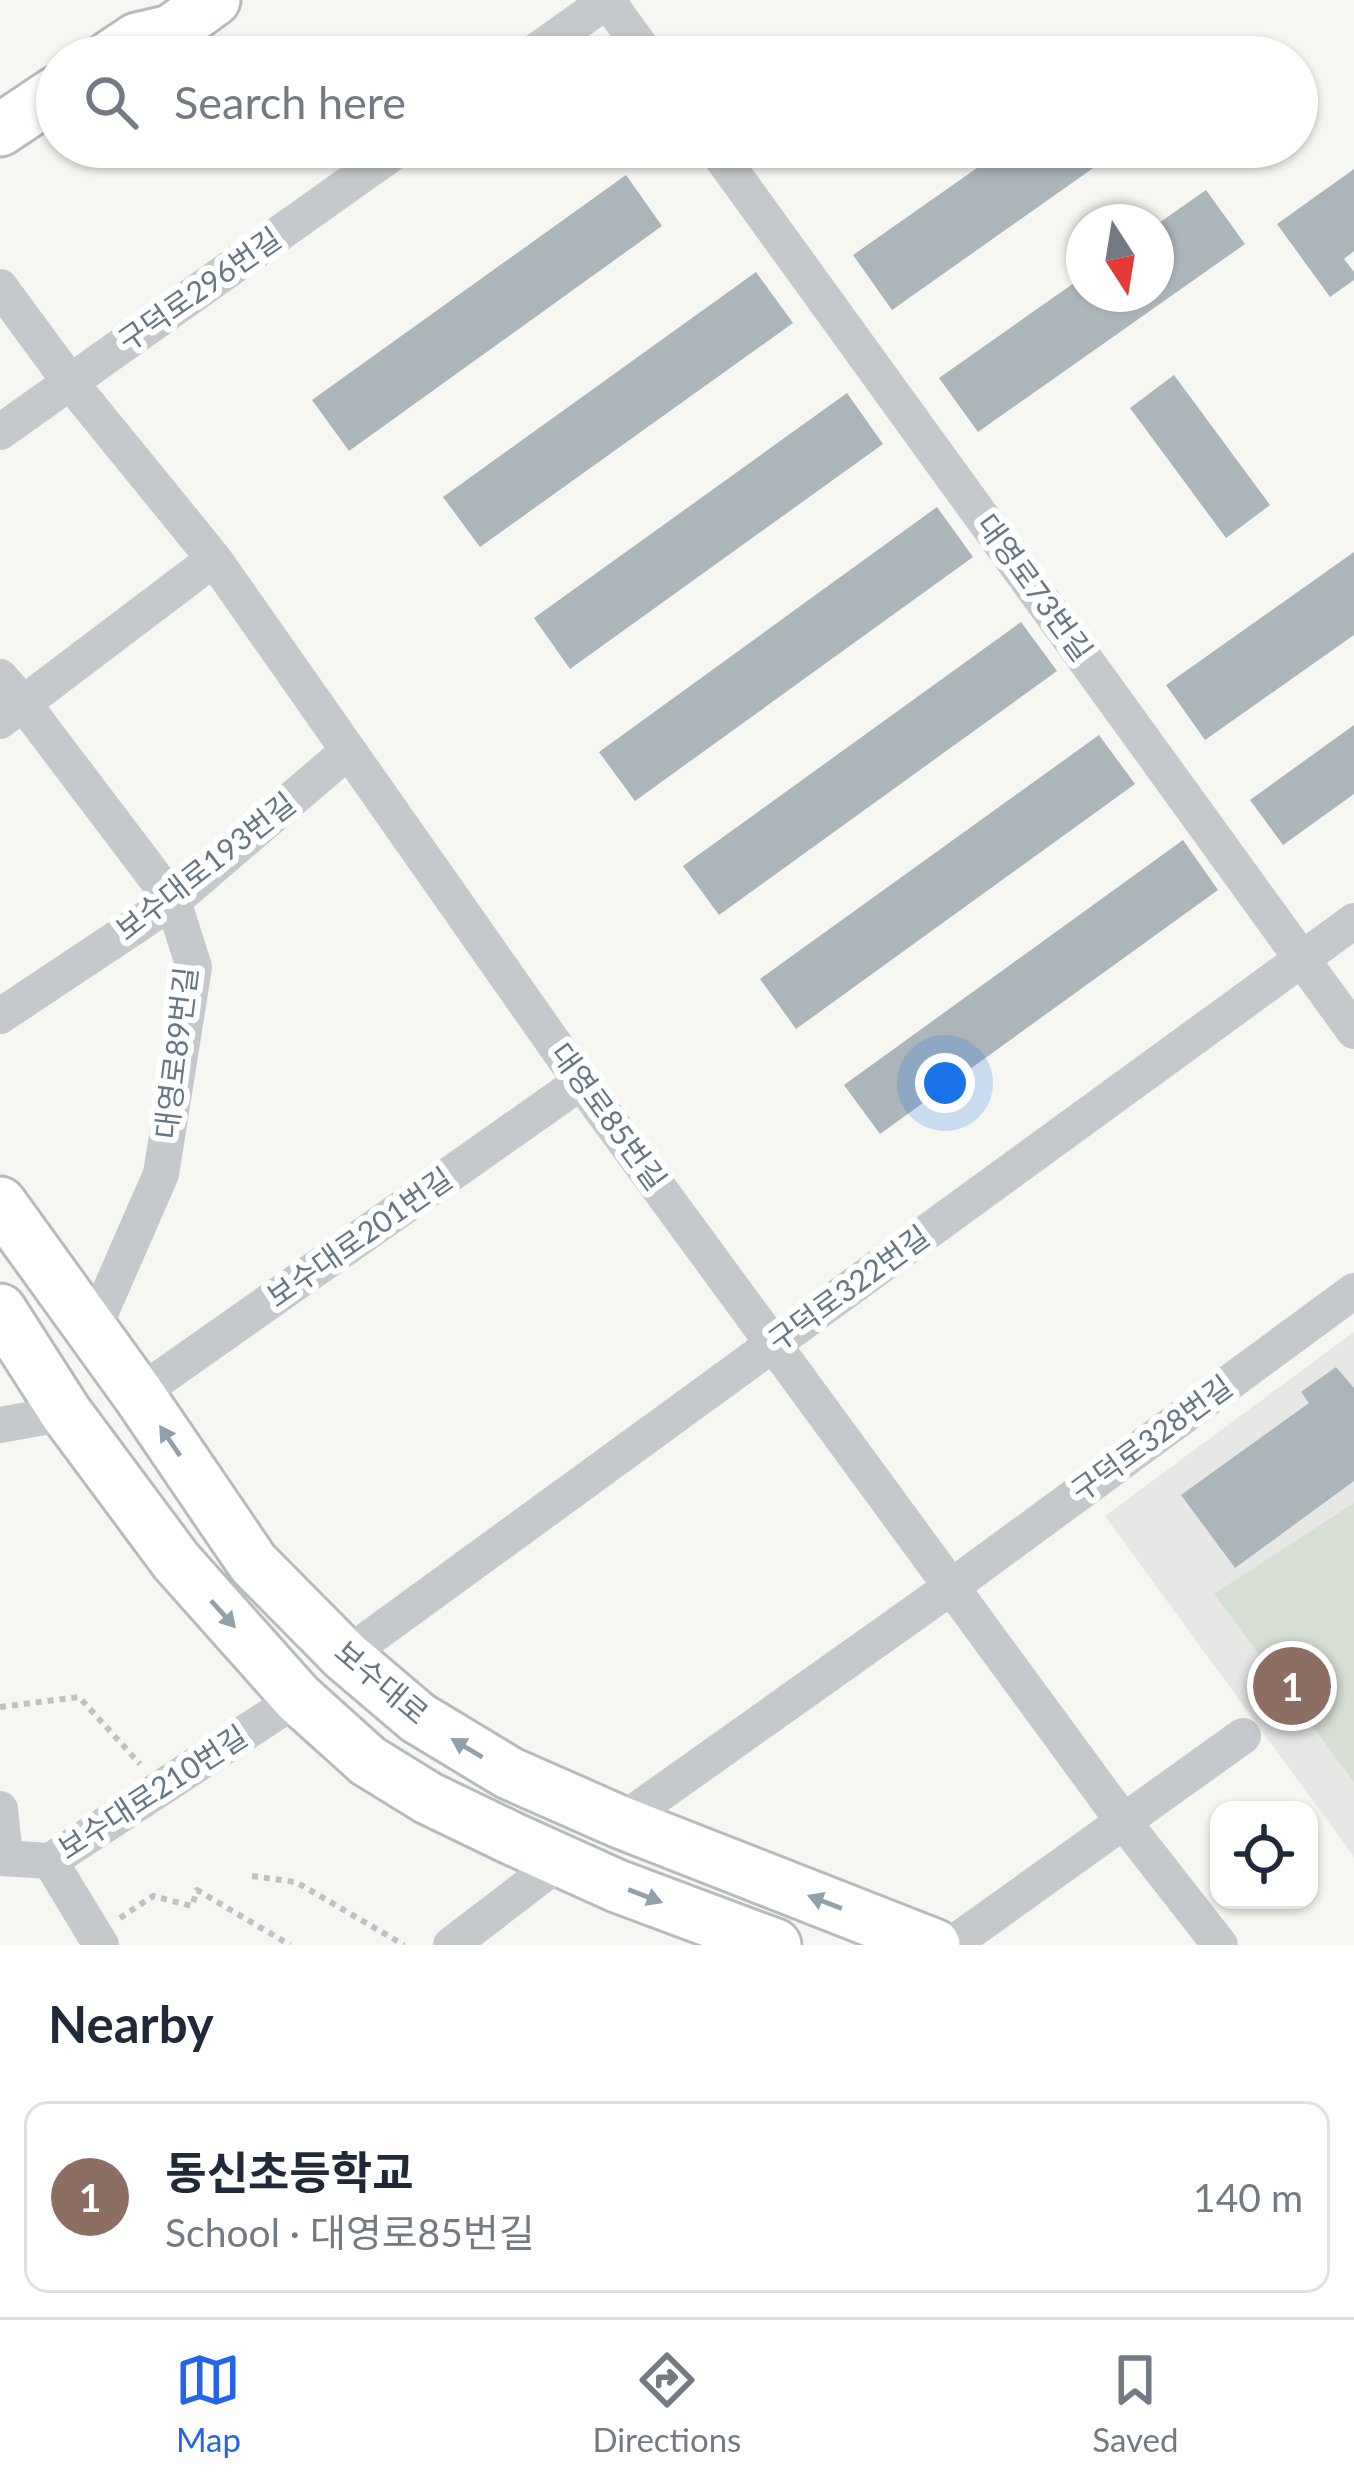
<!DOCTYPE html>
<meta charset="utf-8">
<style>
:root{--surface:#fff;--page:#f6f6f7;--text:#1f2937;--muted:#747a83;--line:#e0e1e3;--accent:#2563eb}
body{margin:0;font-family:Lato,"Noto Sans KR",sans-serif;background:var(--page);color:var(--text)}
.controls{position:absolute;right:36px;bottom:36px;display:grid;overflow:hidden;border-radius:24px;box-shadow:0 3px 9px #0004}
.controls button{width:108px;height:108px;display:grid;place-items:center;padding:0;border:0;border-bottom:3px solid var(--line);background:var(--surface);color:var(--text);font:60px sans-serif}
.compass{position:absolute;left:1066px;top:204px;width:108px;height:108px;border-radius:50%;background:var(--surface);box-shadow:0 3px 9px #0004;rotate:168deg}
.you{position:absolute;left:945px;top:1083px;width:42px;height:42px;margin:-30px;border:9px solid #fff;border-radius:50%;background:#1a73e8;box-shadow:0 0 0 18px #1a73e833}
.badge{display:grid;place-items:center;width:78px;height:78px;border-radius:50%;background:var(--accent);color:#fff;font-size:39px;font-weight:700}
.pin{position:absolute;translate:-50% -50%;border:6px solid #fff;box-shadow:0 3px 12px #0006}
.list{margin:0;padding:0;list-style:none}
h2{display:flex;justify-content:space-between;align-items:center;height:156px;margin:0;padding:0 48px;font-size:51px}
h2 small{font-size:39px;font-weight:400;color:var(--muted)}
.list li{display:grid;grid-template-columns:78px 1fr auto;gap:36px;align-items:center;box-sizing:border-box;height:192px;margin:0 24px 24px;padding:0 24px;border:3px solid var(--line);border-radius:24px}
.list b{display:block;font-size:45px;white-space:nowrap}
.list p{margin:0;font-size:39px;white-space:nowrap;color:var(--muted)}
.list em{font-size:39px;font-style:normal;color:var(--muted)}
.icon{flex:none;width:66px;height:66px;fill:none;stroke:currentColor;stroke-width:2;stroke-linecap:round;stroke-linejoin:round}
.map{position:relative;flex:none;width:1354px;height:1945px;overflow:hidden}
.search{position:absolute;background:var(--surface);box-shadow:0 3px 9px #0004;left:36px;right:36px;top:36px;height:132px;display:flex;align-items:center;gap:30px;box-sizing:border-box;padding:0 42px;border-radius:66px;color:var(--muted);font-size:45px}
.sheet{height:372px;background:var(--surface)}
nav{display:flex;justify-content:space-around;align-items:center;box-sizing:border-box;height:168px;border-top:3px solid var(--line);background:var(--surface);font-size:33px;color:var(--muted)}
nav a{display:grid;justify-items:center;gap:6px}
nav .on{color:var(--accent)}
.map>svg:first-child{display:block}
.built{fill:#e7e8e6}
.pitch{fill:#d7ded3}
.building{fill:#acb5ba}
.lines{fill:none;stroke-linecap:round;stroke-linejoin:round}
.secondary-casing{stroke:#b5bbbf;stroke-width:57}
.path{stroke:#bfc1c3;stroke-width:6;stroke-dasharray:6 6;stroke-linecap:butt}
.minor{stroke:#c5c9cc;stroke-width:36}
.secondary{stroke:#fff;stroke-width:51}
.oneway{fill:#92a0aa}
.labels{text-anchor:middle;stroke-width:12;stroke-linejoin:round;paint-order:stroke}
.street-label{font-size:30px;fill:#637786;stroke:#fff}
</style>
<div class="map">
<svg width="1354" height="1945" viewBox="0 0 1354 1945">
<rect width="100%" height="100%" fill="#f6f6f2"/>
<path class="built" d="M 1354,1332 L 1354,1857 L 1105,1516 Z"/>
<path class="pitch" d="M 1354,1503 L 1354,1782 L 1214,1594 Z"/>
<path class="building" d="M 1007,147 L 1123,147 L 892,310 L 853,255 Z
M 1354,169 L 1354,251 L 1344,259 L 1354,272 L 1354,280 L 1330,297 L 1277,224 Z
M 626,175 L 662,226 L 349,451 L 312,400 Z
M 1206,190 L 1245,244 L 978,432 L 939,378 L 1084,276 L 1084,294 L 1156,294 L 1156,225 Z
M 756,272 L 793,323 L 480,547 L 443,497 Z
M 1174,375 L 1270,505 L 1226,538 L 1130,408 Z
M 847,393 L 883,444 L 570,669 L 534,618 Z
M 937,507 L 973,557 L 635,801 L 599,752 Z
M 1354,552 L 1354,635 L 1205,740 L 1166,685 Z
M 1021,622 L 1057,671 L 719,915 L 683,866 Z
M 1354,725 L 1354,794 L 1283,845 L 1250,800 Z
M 1099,735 L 1135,784 L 796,1029 L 760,979 Z
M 1183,840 L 1218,890 L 880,1134 L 844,1085 Z
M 1336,1367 L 1354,1388 L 1354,1481 L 1235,1568 L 1181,1495 L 1309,1403 L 1301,1392 Z"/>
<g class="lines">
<defs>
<path id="secondary" d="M 110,57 L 137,39 L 171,31 L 214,0
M 0,130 L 57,92
M 0,1203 L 138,1394 L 253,1563 L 345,1656 L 418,1718 L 509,1773 L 620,1822 L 934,1945
M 0,1310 L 66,1413 L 176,1561 L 298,1698 L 368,1761 L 428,1798 L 513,1839 L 617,1886 L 775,1945"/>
</defs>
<use href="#secondary" class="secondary-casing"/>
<path class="path" d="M 0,1707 L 79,1697 L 140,1764
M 252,1876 L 296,1882 L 404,1945
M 120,1918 L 153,1896 L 192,1906 L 197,1890 L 290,1945"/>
<path class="minor" d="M 607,0 L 648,57
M 528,57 L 608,0
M 714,147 L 1354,1031
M 0,287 L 70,382 L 214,559 L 581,1082 L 1123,1821 L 1220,1945
M 0,432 L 401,147
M 0,677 L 23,703 L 173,901 L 194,967 L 161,1174 L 92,1332
M 0,721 L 214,559
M 0,1016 L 173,901 L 347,752
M 138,1394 L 581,1082
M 0,1425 L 66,1413
M 345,1656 L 1354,921
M 0,1809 L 5,1858
M 620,1822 L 951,1587 L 1354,1291
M 0,1858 L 50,1861 L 298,1698
M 50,1861 L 101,1945
M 451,1945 L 562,1860
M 951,1945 L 1243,1736"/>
<use href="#secondary" class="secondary"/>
</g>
<defs><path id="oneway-solid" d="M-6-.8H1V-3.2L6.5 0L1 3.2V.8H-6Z" transform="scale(3)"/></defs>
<g class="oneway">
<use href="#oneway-solid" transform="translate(170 1441) rotate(-124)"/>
<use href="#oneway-solid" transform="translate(223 1614) rotate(48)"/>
<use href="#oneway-solid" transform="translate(467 1748) rotate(-149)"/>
<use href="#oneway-solid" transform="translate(645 1896) rotate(21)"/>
<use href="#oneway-solid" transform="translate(825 1902) rotate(-159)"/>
</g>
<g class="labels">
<g class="street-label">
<text transform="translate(200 290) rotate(-35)" y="10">구덕로296번길</text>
<text transform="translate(1034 588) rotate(54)" y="10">대영로73번길</text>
<text transform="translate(206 867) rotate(-38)" y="10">보수대로193번길</text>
<text transform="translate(177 1053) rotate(-83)" y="10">대영로89번길</text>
<text transform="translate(608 1117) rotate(54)" y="10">대영로85번길</text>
<text transform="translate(360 1238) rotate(-35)" y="10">보수대로201번길</text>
<text transform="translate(849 1289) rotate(-36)" y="10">구덕로322번길</text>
<text transform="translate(1152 1439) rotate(-36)" y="10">구덕로328번길</text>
<text transform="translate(381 1683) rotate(40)" y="10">보수대로</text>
<text transform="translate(153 1793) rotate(-33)" y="10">보수대로210번길</text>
</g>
</g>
</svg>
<div class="controls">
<button><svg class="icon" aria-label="locate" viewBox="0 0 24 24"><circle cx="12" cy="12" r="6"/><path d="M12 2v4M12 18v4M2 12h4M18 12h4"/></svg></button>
</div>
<svg class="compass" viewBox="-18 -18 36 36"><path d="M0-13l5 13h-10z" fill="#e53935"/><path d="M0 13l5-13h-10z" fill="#747a83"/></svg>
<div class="you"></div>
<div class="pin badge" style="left:1292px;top:1686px;background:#8d6e63">1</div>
<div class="search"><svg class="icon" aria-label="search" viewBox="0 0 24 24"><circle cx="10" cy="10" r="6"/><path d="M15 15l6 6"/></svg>Search here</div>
</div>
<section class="sheet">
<h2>Nearby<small></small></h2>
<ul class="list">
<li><span class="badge" style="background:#8d6e63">1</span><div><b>동신초등학교</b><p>School · 대영로85번길</p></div><em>140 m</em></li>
</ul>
</section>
<nav>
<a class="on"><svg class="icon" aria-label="map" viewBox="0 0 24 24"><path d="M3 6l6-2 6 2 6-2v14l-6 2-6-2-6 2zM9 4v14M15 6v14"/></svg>Map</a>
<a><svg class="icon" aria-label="directions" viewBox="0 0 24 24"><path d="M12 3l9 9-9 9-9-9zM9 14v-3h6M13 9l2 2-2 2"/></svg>Directions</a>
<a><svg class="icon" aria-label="saved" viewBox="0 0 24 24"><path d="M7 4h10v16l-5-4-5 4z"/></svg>Saved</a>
</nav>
